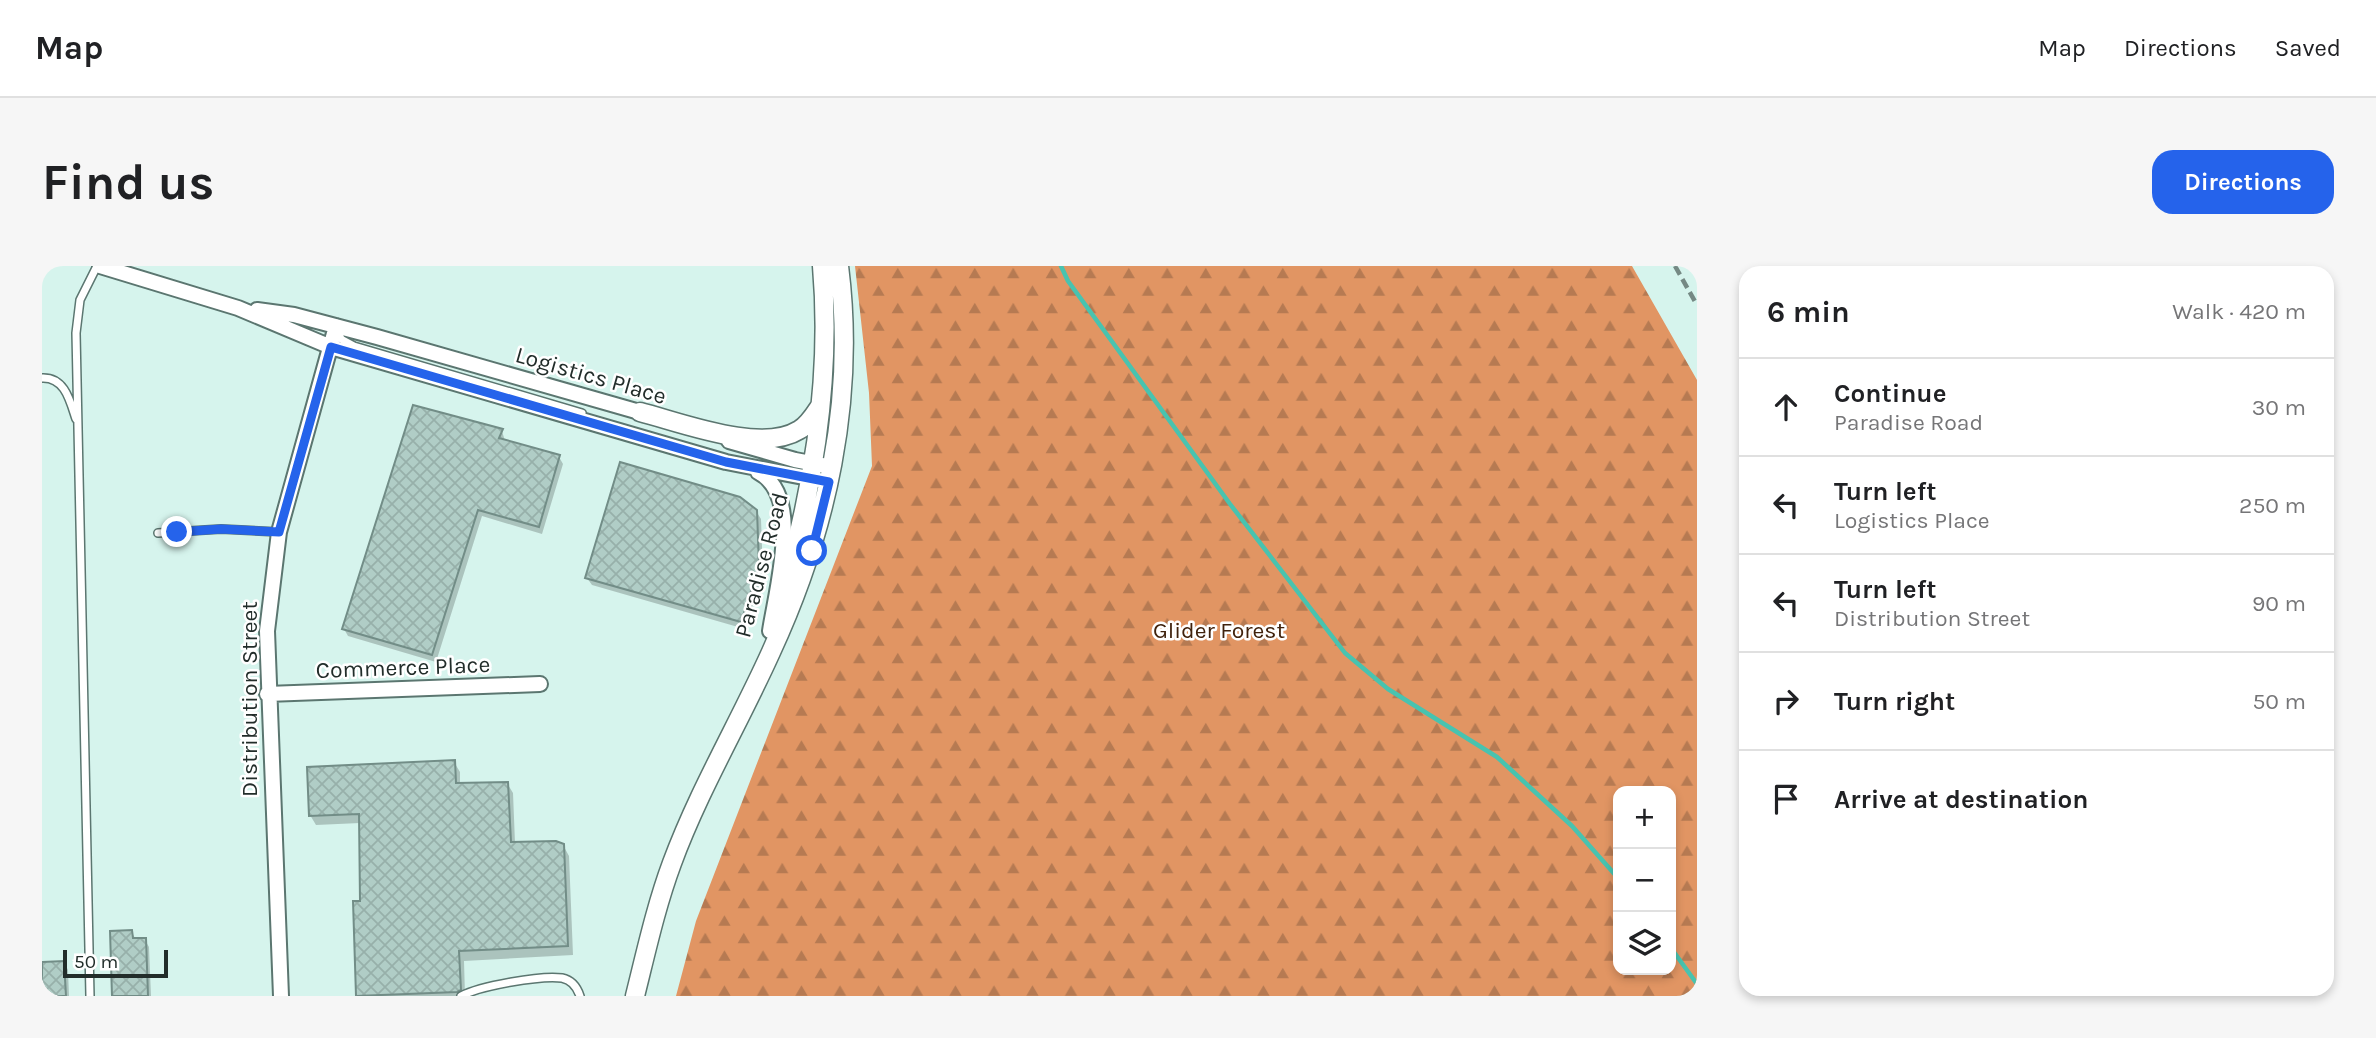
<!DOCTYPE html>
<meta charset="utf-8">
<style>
:root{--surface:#fff;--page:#f6f6f6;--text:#202124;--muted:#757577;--line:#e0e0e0;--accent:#2563eb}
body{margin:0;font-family:Karla,sans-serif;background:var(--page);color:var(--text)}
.controls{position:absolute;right:21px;bottom:21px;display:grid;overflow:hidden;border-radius:14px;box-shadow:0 4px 10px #0003}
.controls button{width:63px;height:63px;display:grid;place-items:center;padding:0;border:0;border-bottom:2px solid var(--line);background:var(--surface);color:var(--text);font:35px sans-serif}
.scale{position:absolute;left:21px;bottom:18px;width:105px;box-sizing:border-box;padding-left:7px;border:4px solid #222d2a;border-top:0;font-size:19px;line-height:24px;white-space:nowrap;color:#222d2a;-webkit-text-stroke:5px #fff;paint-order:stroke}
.stop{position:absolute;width:21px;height:21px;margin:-16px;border:5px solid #2563eb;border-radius:50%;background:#fff}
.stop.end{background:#2563eb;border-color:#fff;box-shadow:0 2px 7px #0008}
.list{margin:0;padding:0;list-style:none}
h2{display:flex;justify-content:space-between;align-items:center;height:91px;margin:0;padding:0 28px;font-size:30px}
h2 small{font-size:23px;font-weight:400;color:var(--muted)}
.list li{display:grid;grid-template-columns:46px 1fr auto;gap:21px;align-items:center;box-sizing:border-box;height:98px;padding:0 28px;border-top:2px solid var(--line)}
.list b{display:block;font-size:26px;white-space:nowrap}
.list p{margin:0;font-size:23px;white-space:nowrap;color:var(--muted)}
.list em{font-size:23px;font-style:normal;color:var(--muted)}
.icon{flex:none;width:38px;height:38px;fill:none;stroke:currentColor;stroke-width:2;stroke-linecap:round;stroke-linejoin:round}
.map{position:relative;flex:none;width:1655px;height:730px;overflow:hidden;border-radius:21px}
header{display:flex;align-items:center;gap:42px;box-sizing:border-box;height:98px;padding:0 35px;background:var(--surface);border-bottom:2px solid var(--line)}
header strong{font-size:33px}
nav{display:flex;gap:38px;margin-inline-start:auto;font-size:24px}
.intro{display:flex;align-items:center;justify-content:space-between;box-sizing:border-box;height:168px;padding:0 42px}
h1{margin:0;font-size:49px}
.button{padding:18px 32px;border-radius:21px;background:var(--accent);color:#fff;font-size:24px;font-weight:700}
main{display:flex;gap:42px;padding:0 42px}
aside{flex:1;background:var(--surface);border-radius:21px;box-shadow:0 4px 10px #0003}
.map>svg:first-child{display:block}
.forest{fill:url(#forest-firs);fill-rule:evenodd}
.shadow{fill:#0003}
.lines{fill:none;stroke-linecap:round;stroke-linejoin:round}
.stream{stroke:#48c3af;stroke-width:4.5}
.building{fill:url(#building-cross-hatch);stroke:#728d87;stroke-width:2}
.service-casing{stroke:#5b7670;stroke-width:10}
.minor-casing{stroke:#5b7670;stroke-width:18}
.tertiary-casing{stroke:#5b7670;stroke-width:21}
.service{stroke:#fff;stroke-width:7}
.minor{stroke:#fff;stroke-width:14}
.tertiary{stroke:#fff;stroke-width:18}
.rail{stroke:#758984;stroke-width:4.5;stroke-dasharray:10 5;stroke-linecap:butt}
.route{stroke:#2563eb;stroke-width:9}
.labels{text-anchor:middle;stroke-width:5;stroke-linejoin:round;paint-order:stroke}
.street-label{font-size:23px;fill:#222d2a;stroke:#fff}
.park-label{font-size:23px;fill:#40220c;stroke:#fff}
</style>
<header>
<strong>Map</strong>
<nav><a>Map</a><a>Directions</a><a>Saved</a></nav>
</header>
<div class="intro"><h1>Find us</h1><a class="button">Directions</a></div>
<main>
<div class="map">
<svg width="1655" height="730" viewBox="0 0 1655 730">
<defs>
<pattern id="forest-firs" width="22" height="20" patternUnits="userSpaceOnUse" patternTransform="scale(1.75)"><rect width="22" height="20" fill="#e19563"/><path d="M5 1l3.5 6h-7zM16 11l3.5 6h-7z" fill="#b67a52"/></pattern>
<pattern id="building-cross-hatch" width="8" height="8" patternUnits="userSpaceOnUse" patternTransform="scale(1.75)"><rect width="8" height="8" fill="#b0cdc6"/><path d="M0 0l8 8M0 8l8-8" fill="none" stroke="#97b0aa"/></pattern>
</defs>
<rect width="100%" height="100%" fill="#d6f4ed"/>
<path class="forest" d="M 813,0 L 1590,0 L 1655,114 L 1655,730 L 634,730 L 654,655 L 830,200 L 827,127 ZM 1629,525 L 1629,704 L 1576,704 L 1576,525 Z"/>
<path class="shadow" d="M 460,165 L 463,175 L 517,191 L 521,198 L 500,268 L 440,250 L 394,396 L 306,370 L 302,363 Z
M 714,245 L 719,253 L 721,308 L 703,363 L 550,319 L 545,312 Z
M 412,496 L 418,506 L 418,519 L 465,517 L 471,527 L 473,577 L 521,579 L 527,590 L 531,689 L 422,695 L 423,730 L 316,730 L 313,637 L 319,637 L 318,557 L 274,559 L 268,549 Z
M 89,665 L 94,674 L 103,674 L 107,681 L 109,730 L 72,730 Z
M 22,696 L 26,704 L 27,730 L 0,730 L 0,697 Z"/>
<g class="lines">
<path class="stream" d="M 1019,0 L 1026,15 L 1188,238 L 1303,387 L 1346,423 L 1455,491 L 1530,560 L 1576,612
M 1629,682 L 1655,718"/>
</g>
<path class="building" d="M 371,139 L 461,163 L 457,172 L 518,189 L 497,261 L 436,244 L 390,389 L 300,363 Z
M 578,196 L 698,231 L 715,244 L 717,300 L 699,356 L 543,312 Z
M 413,494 L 414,517 L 466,516 L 469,576 L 514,575 L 522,578 L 526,680 L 417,685 L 419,724 L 415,726 L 314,730 L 311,635 L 318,635 L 317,548 L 267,550 L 265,501 Z
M 90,664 L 91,672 L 104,672 L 106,730 L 70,730 L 68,665 Z
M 22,695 L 24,730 L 0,730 L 0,696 Z"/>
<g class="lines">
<defs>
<path id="service" d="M 295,62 L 299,73 L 312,80 L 540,147
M 0,112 C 23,111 28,135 34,153
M 116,267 L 179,263 L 237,266
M 48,730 L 34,67 L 38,34 L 55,0
M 419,730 C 438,720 499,709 520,712 C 530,714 535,721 538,730"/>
<path id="minor" d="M 58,0 L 196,42 L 289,81 L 684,196 L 777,214
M 215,44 L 252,49 L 335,71 L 608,149
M 687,175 L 753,194 L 790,201
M 716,206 C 762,229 734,324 728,365
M 225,428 L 498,418
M 239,730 L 225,365 L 237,266 L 294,60"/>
<path id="tertiary" d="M 598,146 C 638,156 719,188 757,164 C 766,159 772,149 778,140
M 735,345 C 770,236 790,115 780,0
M 593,730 C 604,686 614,640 630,597 C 657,524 697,457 729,386 C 785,265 814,133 797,0"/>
</defs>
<use href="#service" class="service-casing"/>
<use href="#minor" class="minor-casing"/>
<use href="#tertiary" class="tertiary-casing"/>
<use href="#service" class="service"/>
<use href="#minor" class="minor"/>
<use href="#tertiary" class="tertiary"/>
<path class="rail" d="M 1633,0 L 1655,39"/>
</g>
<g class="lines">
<path class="route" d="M 135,266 L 179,263 L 237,266 L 289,81 L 684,196 L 787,216 L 770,285"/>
</g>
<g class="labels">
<g class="street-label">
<text transform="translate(549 109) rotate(16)" y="8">Logistics Place</text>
<text transform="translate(719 299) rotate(-75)" y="8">Paradise Road</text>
<text transform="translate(361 401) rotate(-2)" y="8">Commerce Place</text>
<text transform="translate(207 433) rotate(-90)" y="8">Distribution Street</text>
</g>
<g class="park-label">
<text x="1177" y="372">Glider Forest</text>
</g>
</g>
</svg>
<div class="controls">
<button>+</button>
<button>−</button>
<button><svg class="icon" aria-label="layers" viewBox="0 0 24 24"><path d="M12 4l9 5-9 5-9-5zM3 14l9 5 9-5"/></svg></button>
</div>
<div class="scale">50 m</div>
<div class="stop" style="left:770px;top:285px"></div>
<div class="stop end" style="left:135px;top:266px"></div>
</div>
<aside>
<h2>6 min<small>Walk · 420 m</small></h2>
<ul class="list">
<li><svg class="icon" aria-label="ahead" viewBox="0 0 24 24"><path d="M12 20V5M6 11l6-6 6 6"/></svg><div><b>Continue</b><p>Paradise Road</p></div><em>30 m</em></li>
<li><svg class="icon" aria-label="left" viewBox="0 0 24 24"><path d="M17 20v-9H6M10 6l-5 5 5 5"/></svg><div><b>Turn left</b><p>Logistics Place</p></div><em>250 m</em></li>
<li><svg class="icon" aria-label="left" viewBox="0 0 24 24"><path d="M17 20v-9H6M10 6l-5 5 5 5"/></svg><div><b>Turn left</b><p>Distribution Street</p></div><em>90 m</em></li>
<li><svg class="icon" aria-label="right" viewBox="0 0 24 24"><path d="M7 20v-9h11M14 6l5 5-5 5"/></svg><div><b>Turn right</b></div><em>50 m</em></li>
<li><svg class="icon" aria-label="arrive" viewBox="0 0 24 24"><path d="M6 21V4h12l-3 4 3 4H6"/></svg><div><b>Arrive at destination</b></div></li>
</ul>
</aside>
</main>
